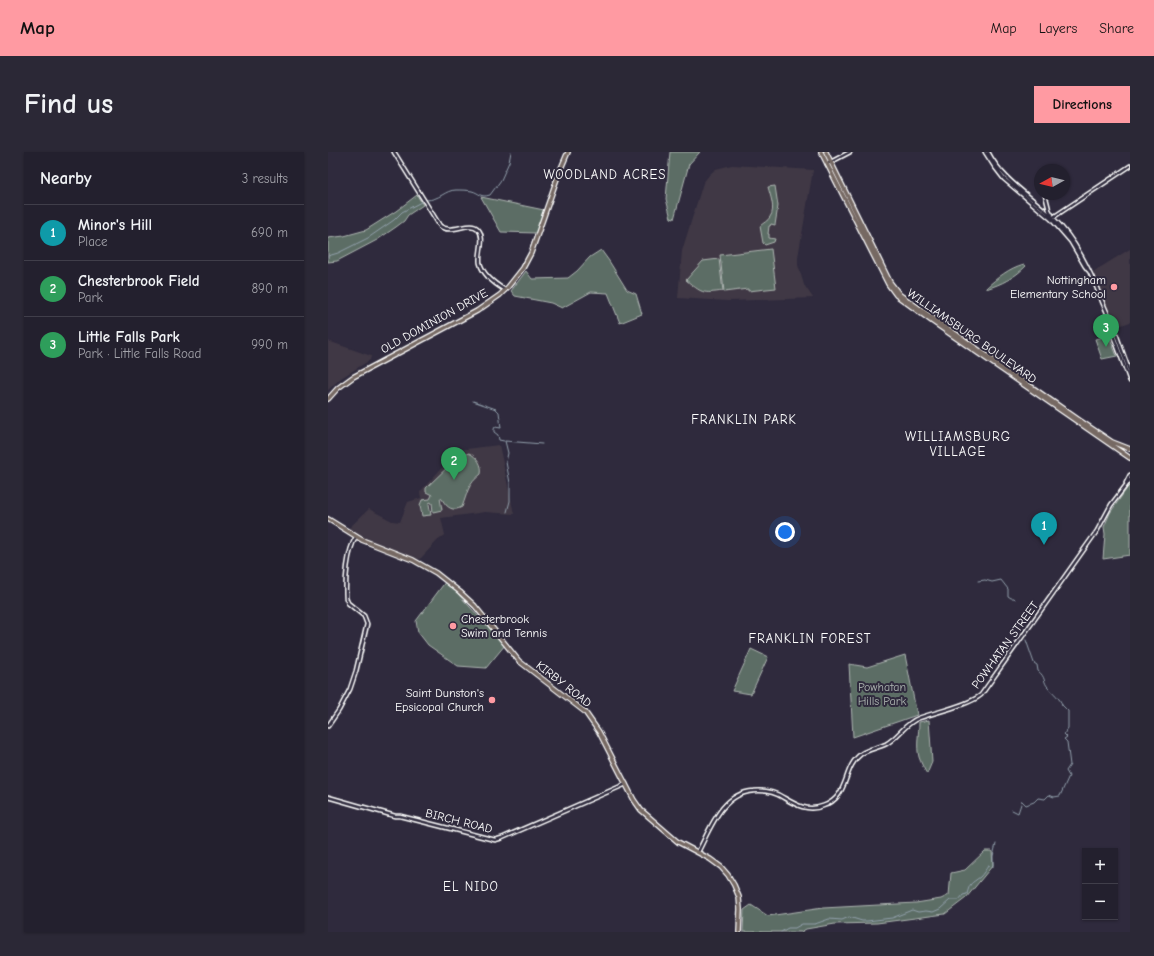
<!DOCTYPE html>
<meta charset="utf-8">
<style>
:root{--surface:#23202e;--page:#2b2836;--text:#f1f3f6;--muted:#a3a3aa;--line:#403e4a;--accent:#ff9aa2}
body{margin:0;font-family:"Comic Neue",sans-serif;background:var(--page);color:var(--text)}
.controls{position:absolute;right:12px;bottom:12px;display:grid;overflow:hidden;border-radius:0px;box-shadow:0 1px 3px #0004}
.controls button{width:36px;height:36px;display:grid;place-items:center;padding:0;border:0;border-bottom:1px solid var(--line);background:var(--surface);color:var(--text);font:20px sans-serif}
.compass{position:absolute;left:706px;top:12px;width:36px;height:36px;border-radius:50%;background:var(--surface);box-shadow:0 1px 3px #0004;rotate:262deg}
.you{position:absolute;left:457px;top:380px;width:14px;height:14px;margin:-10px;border:3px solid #fff;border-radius:50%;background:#1a73e8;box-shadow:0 0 0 6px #1a73e833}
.badge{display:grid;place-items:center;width:26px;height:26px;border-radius:50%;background:var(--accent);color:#fff;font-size:13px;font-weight:700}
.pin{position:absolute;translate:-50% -33px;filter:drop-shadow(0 1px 2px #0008)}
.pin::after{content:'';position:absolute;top:21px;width:14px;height:12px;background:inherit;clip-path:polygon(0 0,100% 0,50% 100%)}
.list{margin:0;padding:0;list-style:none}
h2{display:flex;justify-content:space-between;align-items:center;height:52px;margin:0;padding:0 16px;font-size:17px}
h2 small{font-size:13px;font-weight:400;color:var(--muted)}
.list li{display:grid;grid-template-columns:26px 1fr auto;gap:12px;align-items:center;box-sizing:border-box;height:56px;padding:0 16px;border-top:1px solid var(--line)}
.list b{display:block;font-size:15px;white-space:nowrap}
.list p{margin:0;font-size:13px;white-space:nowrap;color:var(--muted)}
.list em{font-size:13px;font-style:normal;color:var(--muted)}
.map{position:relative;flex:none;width:802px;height:780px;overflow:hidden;border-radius:0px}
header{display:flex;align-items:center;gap:24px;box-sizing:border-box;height:56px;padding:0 20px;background:var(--accent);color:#111}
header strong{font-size:19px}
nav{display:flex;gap:22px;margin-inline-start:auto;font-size:14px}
.intro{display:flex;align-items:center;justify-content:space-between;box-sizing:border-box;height:96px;padding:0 24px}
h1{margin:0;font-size:28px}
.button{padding:10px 18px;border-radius:0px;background:var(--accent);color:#111;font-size:14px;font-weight:700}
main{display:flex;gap:24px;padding:0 24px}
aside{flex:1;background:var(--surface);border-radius:0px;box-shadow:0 1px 3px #0004}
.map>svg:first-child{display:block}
.built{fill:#413945}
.green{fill:#5c6d65;stroke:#aeb6b2}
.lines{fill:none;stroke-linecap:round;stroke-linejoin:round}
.stream{stroke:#92a0ac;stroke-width:1}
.minor-casing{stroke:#fff;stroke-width:5.5}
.major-casing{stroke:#fff;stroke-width:6}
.minor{stroke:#2f2a3d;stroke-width:2.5}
.major{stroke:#766964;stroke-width:3.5}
.poi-dot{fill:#ff9aa2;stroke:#2f2a3d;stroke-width:1.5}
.labels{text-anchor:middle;stroke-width:4;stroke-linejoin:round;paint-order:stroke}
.poi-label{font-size:12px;fill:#fff;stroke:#2f2a3d;text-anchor:end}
.street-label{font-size:12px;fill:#fff;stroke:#2f2a3d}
.park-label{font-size:12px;fill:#aeb6b2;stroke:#2f2a3d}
.neighbourhood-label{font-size:13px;letter-spacing:1px;fill:#fff;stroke:#2f2a3d}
</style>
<header>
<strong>Map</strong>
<nav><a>Map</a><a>Layers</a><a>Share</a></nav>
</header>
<div class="intro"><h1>Find us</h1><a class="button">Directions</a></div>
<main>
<aside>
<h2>Nearby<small>3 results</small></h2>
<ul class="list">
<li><span class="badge" style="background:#0f9aa8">1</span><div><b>Minor's Hill</b><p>Place</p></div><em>690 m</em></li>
<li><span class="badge" style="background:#2e9e5b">2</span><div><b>Chesterbrook Field</b><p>Park</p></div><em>890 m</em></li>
<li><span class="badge" style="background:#2e9e5b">3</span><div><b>Little Falls Park</b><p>Park · Little Falls Road</p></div><em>990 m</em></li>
</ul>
</aside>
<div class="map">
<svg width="802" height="780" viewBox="0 0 802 780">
<rect width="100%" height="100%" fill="#2f2a3d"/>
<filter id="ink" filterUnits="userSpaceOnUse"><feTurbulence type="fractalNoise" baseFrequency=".025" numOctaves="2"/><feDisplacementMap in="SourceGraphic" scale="8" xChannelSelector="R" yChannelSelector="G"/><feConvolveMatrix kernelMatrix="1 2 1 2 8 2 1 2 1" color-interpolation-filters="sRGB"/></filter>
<g filter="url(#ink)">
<path class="built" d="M 404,13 L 485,18 L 470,105 L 470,113 L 476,133 L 485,146 L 400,149 L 350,146 L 354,99 L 375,31 L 382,22 L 388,17 Z
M 802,97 L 802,170 L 788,175 L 765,120 Z
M 0,189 L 43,204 L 42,208 L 13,226 L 0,238 Z
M 171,293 L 186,362 L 157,360 L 113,366 L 117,383 L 109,389 L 93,406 L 90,408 L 65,397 L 63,399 L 35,388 L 22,380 L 21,376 L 41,357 L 64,369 L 72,370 L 80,350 L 93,346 L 92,340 L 130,298 Z"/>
<path class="green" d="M 342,0 L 372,0 L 361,12 L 346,67 L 343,66 L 338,47 Z
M 447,34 L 450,54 L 447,73 L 443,72 L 442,74 L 441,74 L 440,82 L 441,82 L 441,86 L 447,87 L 446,90 L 437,93 L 435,91 L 432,74 C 435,71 440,69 442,65 C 448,57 442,43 440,35 Z
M 89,43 L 95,53 L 80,63 L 76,69 L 68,75 L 49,88 L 9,109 L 0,110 L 0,86 L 16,84 L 38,78 L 68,59 Z
M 153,45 L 216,58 L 209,81 L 173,80 Z
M 443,97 L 448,136 L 420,139 L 420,137 L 396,140 L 392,103 Z
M 273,98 L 281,109 L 299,138 L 308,142 L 314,162 L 292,171 L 280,141 L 263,140 L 234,156 L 223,151 L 187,144 L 183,139 L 198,119 L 204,127 L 240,126 L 249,119 L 262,105 Z
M 391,107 L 395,139 C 374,142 374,141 358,128 L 375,109 Z
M 696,112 L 698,114 C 686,126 674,132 658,137 L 658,136 C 669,126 681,116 696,112 Z
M 781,184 L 789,204 L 774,207 L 767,187 Z
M 141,301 C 149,305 155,313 153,322 C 139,333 140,340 134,355 C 125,360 119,356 114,347 L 112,346 L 114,358 L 105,360 L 104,351 L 102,350 L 101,352 L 103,363 L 94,364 L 92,353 L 94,348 L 102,347 L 104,343 L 98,340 L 98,336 L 129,306 Z
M 802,332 L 802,403 L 775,407 L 777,382 L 776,375 L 782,361 Z
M 118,429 L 177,493 L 158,516 L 130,514 L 100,493 L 90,480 L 88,469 Z
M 423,497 L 440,505 L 423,542 L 404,539 Z
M 577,503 L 589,563 L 525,585 L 521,512 L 539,515 Z
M 601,568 L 604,610 L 599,622 C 596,617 593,611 591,605 C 588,594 591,581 591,570 Z
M 657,699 L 664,699 L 665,713 L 638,746 L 617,762 L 549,771 L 507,772 L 478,777 L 473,780 L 415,780 L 416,758 L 423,753 L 440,764 L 495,756 L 588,751 L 613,747 L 621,743 L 623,721 L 637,718 Z"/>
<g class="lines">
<path class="stream" d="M 98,48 C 112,48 117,38 128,38 C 133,38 139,38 144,39 C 152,41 152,46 162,43 L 173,28 L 181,10 L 183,0
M 0,104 L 10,101 L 40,86 L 66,68 L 74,60 L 95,49
M 145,249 L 168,257 L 171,260 L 173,276 L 167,275 L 166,277 L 166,280 L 170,283 L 171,288 L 176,289
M 179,360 L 182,349 L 182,331 L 178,310 L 180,301 L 177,289 L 214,292
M 650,429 L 657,428 L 664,430 L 673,428 L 680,437 L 680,444 L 683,446 L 686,446 L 687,447
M 690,473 L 695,477 L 696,480
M 684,658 L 690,661 L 694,649 L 698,653 L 706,650 L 710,646 L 717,647 L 721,643 L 726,645 L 732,644 L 741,624 L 738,619 L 742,613 L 739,590 L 736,587 L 739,585 L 736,582 L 740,576 L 740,559 L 734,553 C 733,547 724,540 720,535 C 715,530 718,525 710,519 L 709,513 L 706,511 L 698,488
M 453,780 L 460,776 L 467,776 L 474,772 L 487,772 L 501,767 L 514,768 L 521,765 L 534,769 L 539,769 L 564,766 L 584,758 L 590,760 L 598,759 L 605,760 L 612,757 L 622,748 L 631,748 L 635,743 L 639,742 C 642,730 643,732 652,725 C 655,722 658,717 660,714 L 663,715 L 665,715 L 665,704 L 668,692"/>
<defs>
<path id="minor" d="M 66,0 L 112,74 C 123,83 142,68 150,77 C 158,86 150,101 152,111 C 155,123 167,132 177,138
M 657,0 L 666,14 L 676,27 L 723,67 L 743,90 L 757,114 L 760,118
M 660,0 C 675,29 702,43 724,65 C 748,88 762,118 774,149 C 778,159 786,173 785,183 L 802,229
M 499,12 L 522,0
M 717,42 L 721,58 L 724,63
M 724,66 L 802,14
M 786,180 L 788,182 L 802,221
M 798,331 L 802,323
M 0,574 L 11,558 L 22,537 L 28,519 L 39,472 L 36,464 L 20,451 L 18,446 C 17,429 19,399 28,385
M 0,645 L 67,664 L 72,664 L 167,688 L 174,686 L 298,632
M 370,700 C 383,675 394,641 426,639 C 437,638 447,640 456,646 C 468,653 480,660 495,654 C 522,645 514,616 533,602 C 540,597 550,596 558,592 C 571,585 577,571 591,566 C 608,560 641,553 653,543 L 769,379 L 783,353 L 802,328"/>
<path id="major" d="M 493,0 L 560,132 L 568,143 L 605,170 L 802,306
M 498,0 L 562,130 L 572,143 L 751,268 L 784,290 L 802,297
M 0,247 L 10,236 L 25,225 L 149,159 L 172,143 L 180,135 L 195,116 L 203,101 L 231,21 L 240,0
M 0,367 L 34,388 L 85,408 L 108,421 L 132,440 L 147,454 L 191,509 L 257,560 L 271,580 L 306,648 L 313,658 L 350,690 L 382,707 L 393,715 L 400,723 L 406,733 L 411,745 L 412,757 L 411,780"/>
</defs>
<use href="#minor" class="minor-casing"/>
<use href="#major" class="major-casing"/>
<use href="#minor" class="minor"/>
<use href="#major" class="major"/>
</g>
</g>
<g class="poi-dot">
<circle cx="786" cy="135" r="4"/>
<circle cx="125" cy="474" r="4"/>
<circle cx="164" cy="548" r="4"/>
</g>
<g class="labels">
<g class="poi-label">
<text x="778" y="132">Nottingham<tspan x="778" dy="14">Elementary School</tspan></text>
<text x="133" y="471" text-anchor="start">Chesterbrook<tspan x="133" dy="14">Swim and Tennis</tspan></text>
<text x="156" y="545">Saint Dunston's<tspan x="156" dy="14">Epsicopal Church</tspan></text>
</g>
<g class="street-label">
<text transform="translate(106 169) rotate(-29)" y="4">OLD DOMINION DRIVE</text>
<text transform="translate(644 184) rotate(35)" y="4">WILLIAMSBURG BOULEVARD</text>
<text transform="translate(677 493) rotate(-54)" y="4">POWHATAN STREET</text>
<text transform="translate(236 532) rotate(38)" y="4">KIRBY ROAD</text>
<text transform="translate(131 669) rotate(14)" y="4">BIRCH ROAD</text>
</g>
<g class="park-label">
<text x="554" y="539">Powhatan<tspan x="554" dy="14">Hills Park</tspan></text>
</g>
<g class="neighbourhood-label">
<text x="277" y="27">WOODLAND ACRES</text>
<text x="416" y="272">FRANKLIN PARK</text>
<text x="630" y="289">WILLIAMSBURG<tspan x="630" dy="15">VILLAGE</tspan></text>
<text x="482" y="491">FRANKLIN FOREST</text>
<text x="143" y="739">EL NIDO</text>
</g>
</g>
</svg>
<div class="controls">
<button>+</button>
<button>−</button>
</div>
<svg class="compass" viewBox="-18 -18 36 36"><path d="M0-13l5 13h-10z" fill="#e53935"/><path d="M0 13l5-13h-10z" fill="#a3a3aa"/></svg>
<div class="you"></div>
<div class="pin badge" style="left:716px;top:393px;background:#0f9aa8">1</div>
<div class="pin badge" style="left:126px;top:328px;background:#2e9e5b">2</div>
<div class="pin badge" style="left:778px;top:195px;background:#2e9e5b">3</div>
</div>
</main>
